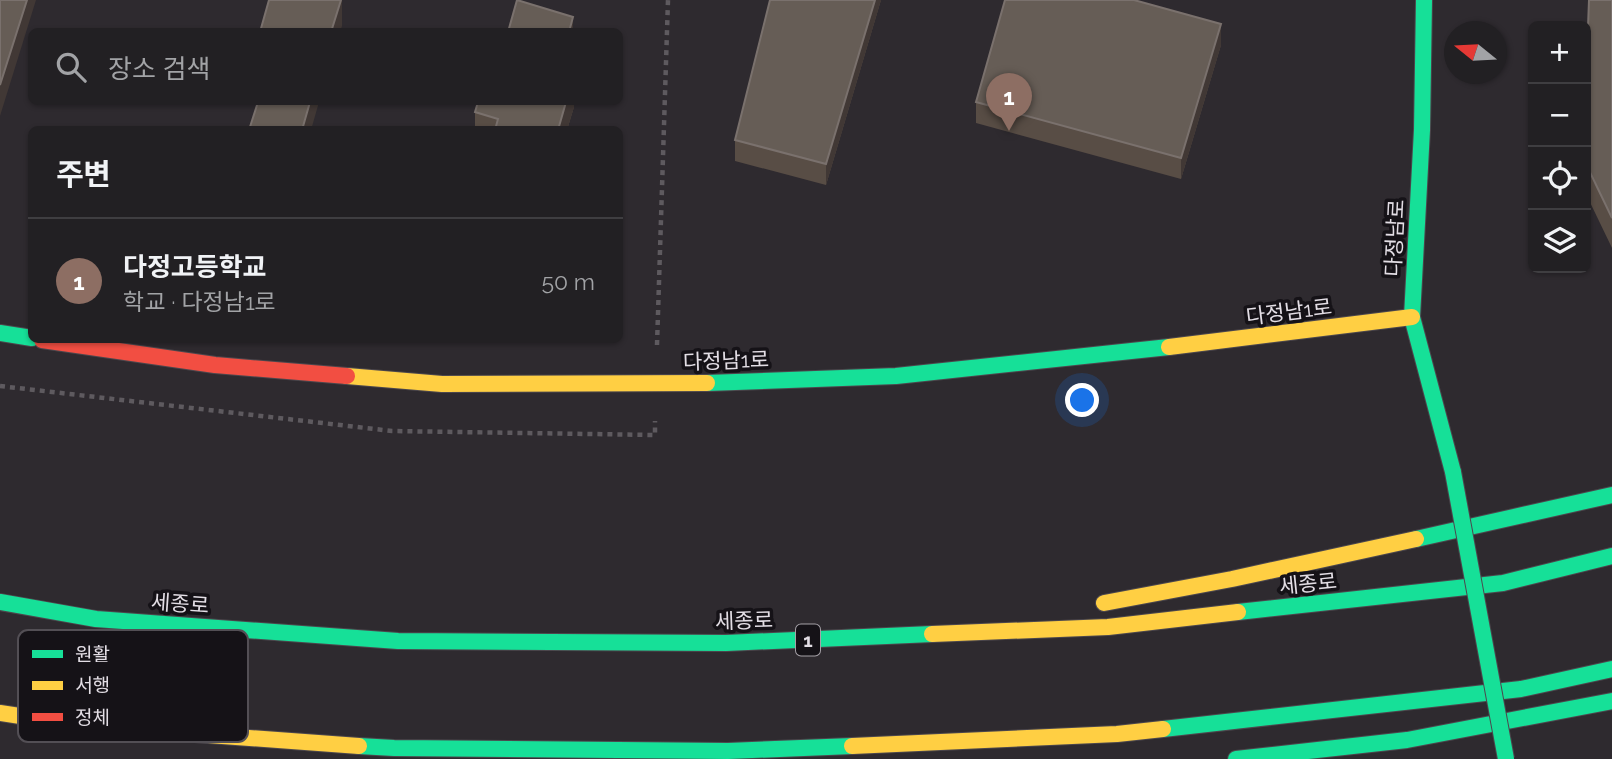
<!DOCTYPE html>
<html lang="ko">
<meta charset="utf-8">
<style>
:root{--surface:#222023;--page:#2a282b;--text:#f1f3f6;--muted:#a2a3a6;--line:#3f3e41;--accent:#a49fa5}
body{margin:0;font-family:Raleway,"Noto Sans KR",sans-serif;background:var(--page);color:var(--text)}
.controls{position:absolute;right:21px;top:21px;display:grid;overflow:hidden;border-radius:10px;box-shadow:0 2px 5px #0004}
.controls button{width:63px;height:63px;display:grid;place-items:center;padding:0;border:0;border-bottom:2px solid var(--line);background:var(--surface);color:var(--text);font:35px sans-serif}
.compass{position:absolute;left:1444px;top:21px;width:63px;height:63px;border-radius:50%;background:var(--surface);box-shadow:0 2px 5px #0004;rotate:288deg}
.you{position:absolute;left:1083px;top:401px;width:24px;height:24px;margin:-18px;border:5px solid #fff;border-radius:50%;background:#1a73e8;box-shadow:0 0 0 10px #1a73e833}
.badge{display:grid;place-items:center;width:46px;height:46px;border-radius:50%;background:var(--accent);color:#fff;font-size:23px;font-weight:700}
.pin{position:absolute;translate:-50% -58px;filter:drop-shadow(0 2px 4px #0008)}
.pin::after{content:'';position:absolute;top:37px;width:24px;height:21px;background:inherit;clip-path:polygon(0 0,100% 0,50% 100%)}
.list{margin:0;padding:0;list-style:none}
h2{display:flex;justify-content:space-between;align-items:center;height:91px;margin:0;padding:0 28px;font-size:30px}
h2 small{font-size:23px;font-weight:400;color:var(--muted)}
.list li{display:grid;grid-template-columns:46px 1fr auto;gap:21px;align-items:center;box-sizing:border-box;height:126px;padding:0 28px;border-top:2px solid var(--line)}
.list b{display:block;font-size:26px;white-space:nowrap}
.list p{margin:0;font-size:23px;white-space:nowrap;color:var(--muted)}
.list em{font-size:23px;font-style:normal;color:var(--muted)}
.icon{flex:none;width:38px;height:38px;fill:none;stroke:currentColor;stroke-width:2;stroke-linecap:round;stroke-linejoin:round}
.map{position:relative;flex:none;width:1612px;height:759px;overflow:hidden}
.search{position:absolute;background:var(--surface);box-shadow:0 2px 5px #0004;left:28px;top:28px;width:595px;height:77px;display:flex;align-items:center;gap:18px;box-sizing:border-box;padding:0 24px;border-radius:10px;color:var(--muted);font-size:26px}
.panel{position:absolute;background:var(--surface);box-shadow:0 2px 5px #0004;left:28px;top:126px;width:595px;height:217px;border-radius:10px}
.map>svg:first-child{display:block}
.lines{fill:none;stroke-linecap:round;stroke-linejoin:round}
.fast-casing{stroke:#4c474d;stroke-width:18}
.slow-casing{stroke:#4c474d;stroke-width:18}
.jam-casing{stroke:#4c474d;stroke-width:18}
.path{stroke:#5e5a5f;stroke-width:4.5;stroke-dasharray:5 5;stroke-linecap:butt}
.fast{stroke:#16e098;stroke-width:16}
.slow{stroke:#ffcf43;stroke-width:16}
.jam{stroke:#f24e42;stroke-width:16}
.fast-bridge-casing{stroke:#4c474d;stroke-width:18;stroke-linecap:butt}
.fast-bridge{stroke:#16e098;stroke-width:16}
.wall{fill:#584d45}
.shaded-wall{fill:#413835}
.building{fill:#665d56;stroke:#7a716d;stroke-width:2}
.labels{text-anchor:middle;stroke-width:7;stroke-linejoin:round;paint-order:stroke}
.shield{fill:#151217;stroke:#a5a1a7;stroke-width:2}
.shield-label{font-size:19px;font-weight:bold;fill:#e3dee5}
.street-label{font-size:21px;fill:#e3dee5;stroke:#151217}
.key{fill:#151217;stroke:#534f55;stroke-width:2}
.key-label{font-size:19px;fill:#e3dee5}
</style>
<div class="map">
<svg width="1612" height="759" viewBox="0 0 1612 759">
<rect width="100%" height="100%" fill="#2e2a2f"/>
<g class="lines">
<defs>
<path id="fast" d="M 1424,0 L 1422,130 L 1412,317 L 1453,472
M 0,333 L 32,338
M 707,383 L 896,376 L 1169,347
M 1416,539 L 1612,495
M 0,602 L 96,619 L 398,641 L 726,643 L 932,634
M 1238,612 L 1503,583 L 1612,556
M 1163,729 L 1521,689 L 1612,669
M 359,746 L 394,748 L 728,751 L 852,746
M 1236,759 L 1407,740 L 1612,701"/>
<path id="slow" d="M 1169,347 L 1412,317
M 347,376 L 442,384 L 707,383
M 1104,603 L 1232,579 L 1416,539
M 932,634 L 1108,627 L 1238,612
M 0,713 L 85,726 L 359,746
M 852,746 L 1117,734 L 1163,729"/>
<path id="jam" d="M 42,340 L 215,365 L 347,376"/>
</defs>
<use href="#fast" class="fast-casing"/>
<use href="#slow" class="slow-casing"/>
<use href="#jam" class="jam-casing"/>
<path class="path" d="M 657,345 L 668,0
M 0,386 L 392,431 L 655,435 L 655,421"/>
<use href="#fast" class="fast"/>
<use href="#slow" class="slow"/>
<use href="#jam" class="jam"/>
<defs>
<path id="fast-bridge" d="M 1453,472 L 1506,759"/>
</defs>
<use href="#fast-bridge" class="fast-bridge-casing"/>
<use href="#fast-bridge" class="fast-bridge"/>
</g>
<path class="wall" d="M 881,0 L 826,185 L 735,161 L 735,140 Z
M 1612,0 L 1612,248 L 1586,194 L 1586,81 Z
M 1221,45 L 1181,179 L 976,123 L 976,102 Z
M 574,102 L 574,107 L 567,130 L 475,130 L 475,112 Z"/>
<path class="shaded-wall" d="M 27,0 L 36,0 L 0,116 L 0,85 Z
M 341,0 L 342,0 L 342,26 L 340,32 L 331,32 Z
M 875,0 L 881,0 L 826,185 L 826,164 Z
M 573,17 L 573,32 L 569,32 Z
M 1221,24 L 1221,45 L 1181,179 L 1181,158 Z
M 310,102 L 319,102 L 311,130 L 302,130 Z
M 566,102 L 574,102 L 574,107 L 567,130 L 558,130 Z"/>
<path class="building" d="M 0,0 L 27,0 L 0,85 Z
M 269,0 L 341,0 L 331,32 L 260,32 Z
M 517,0 L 573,17 L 569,32 L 508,32 Z
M 770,0 L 875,0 L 826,164 L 735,140 Z
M 1005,0 L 1134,0 L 1221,24 L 1181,158 L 976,102 Z
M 1589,0 L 1612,0 L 1612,218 L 1586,164 L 1586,81 Z
M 258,102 L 310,102 L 302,130 L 249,130 Z
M 478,102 L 566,102 L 558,130 L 495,130 L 498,119 L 475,112 Z"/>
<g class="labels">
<rect class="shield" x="796" y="624.5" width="24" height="31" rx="5"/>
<g class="shield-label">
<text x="808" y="647">1</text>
</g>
<g class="street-label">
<text transform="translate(1395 238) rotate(-87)" y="7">다정남로</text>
<text transform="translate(1289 312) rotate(-7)" y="7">다정남1로</text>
<text transform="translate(726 361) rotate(-2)" y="7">다정남1로</text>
<text transform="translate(1308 584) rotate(-6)" y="7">세종로</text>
<text transform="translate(180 604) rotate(4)" y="7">세종로</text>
<text transform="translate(744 621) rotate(-2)" y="7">세종로</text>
</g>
</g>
<rect x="18" y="630" width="230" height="112" rx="10" class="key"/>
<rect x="32" y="650" width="31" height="8" fill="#16e098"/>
<rect x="32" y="681" width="31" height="9" fill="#ffcf43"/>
<rect x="32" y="713" width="31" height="8" fill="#f24e42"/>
<g class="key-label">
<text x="75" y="661">원활</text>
<text x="75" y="692">서행</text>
<text x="75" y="724">정체</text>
</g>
</svg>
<div class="controls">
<button>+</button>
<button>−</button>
<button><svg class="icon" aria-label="locate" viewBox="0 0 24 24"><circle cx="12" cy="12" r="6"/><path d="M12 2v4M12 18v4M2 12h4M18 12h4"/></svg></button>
<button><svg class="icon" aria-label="layers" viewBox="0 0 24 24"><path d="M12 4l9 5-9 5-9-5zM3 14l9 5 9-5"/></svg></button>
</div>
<svg class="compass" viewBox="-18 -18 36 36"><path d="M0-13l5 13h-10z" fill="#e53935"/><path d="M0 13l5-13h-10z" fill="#a2a3a6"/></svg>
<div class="you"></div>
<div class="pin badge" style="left:1009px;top:131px;background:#8d6e63">1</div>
<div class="search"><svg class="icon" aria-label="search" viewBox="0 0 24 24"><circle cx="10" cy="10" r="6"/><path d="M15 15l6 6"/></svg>장소 검색</div>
<section class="panel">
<h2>주변<small></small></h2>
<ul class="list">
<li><span class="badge" style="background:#8d6e63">1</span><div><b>다정고등학교</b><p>학교 · 다정남1로</p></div><em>50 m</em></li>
</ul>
</section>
</div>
